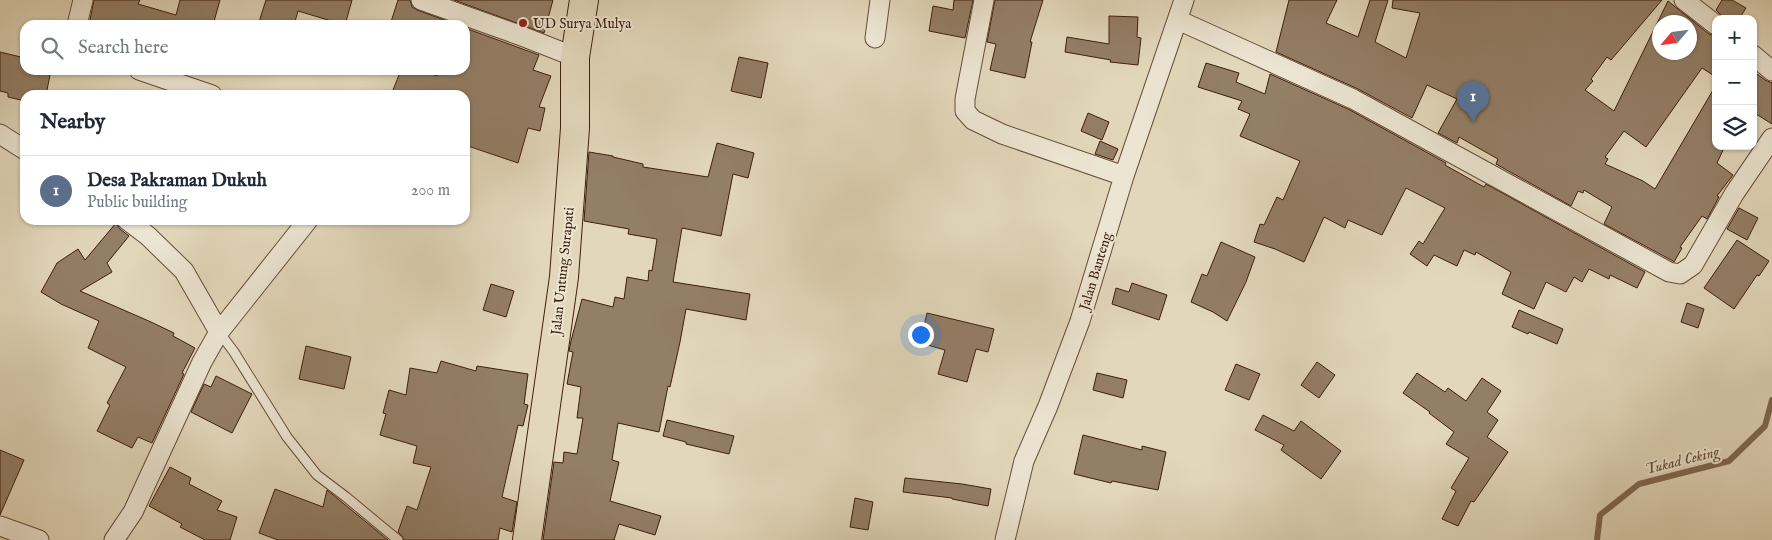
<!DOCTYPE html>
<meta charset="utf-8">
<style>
:root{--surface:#fff;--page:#f6f6f7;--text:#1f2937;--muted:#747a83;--line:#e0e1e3;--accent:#b45309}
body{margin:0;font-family:"IM FELL English",serif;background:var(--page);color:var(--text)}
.controls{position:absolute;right:15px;top:15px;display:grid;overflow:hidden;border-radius:10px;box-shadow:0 1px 4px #0004}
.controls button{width:45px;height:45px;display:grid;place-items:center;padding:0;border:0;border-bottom:1px solid var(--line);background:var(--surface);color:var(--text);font:25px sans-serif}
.compass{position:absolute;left:1652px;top:15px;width:45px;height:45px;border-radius:50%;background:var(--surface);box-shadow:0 1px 4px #0004;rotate:242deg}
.you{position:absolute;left:920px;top:334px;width:18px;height:18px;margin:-12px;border:4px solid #fff;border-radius:50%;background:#1a73e8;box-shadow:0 0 0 8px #1a73e833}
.badge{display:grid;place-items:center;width:32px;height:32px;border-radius:50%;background:var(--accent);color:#fff;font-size:16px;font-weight:700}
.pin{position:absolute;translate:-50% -41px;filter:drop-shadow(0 1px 2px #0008)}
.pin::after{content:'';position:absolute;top:26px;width:18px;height:15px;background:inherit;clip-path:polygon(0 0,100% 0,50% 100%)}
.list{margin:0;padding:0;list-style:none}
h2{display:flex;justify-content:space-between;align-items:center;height:65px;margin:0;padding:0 20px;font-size:21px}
h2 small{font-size:16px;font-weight:400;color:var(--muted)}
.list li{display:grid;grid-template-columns:32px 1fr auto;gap:15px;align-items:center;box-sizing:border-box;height:70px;padding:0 20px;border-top:1px solid var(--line)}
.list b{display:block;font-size:19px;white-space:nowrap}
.list p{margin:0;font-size:16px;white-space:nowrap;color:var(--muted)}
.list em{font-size:16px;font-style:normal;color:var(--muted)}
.icon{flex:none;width:28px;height:28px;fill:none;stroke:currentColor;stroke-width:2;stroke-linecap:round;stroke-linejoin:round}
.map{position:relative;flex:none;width:1772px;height:540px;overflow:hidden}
.search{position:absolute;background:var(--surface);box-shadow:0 1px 4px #0004;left:20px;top:20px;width:450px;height:55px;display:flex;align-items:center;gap:12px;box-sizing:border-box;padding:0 18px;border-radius:15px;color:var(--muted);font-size:19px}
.panel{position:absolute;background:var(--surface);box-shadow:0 1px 4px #0004;left:20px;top:90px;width:450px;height:135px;border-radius:15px}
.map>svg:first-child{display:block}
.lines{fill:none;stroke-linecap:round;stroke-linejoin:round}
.stream{stroke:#7f6751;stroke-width:6}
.building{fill:#937e66;stroke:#3e1e0c;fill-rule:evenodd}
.lane-casing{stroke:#674c38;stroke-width:11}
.street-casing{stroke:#674c38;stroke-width:21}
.highway-casing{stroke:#3e1e0c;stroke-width:30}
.lane{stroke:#ece5d2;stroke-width:9}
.street{stroke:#ece5d2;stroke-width:19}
.highway{stroke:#e2d7ba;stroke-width:28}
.poi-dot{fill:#8f2418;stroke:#ece5d2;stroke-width:2}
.labels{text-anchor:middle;stroke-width:4;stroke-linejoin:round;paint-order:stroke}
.poi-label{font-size:14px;fill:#3e1e0c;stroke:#ece5d2;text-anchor:start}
.street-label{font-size:14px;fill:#3e1e0c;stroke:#ece5d2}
.water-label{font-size:15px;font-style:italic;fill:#644934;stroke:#ece5d2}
</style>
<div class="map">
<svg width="1772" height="540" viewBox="0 0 1772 540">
<rect width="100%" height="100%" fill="#e2d7ba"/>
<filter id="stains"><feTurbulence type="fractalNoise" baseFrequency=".004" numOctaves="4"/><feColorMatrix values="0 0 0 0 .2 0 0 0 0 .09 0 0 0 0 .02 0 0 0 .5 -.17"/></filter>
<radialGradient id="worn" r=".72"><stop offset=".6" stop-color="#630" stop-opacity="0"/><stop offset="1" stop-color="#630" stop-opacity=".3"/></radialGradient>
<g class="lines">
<path class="stream" d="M 1597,540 L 1600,515 L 1639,484 L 1729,461 L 1765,426 L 1772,400"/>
</g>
<path class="building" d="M 94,0 L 140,0 L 138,4 L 176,15 L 180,0 L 220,0 L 213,25 L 89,25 Z
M 266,0 L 352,0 L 345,25 L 298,11 L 294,25 L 258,25 Z
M 398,0 L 410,0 L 412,7 L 417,10 L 458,25 L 422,25 L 410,21 L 408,25 L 390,25 Z
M 454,0 L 553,0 L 544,33 Z
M 954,0 L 973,0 L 965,38 L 929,31 L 933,6 L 953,10 Z
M 995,0 L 1043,0 L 1030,42 L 1032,42 L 1025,78 L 990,70 L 996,44 L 987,42 Z
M 1289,0 L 1337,0 L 1326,23 L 1358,37 L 1370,0 L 1388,0 L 1375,42 L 1406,58 L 1420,13 L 1392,8 L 1393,0 L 1662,0 L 1611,60 L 1607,57 L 1591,79 L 1593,81 L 1585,90 L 1614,111 L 1668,1 L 1709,34 L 1716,36 L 1716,77 L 1702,68 L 1646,147 L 1624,131 L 1605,157 L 1608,159 L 1605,164 L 1643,181 L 1655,189 L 1716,85 L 1716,146 L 1725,146 L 1717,163 L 1733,175 L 1717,196 L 1719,197 L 1707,219 L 1702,216 L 1680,247 L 1682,248 L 1674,262 L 1673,261 L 1604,224 L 1612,207 L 1584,190 L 1583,193 L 1578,191 L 1571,206 L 1496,164 L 1498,159 L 1459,137 L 1457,143 L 1438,133 L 1457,99 L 1427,85 L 1412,118 L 1358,89 L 1276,52 ZM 1660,22 L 1690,22 L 1690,52 L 1660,52 Z
M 1722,0 L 1732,0 L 1746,8 L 1739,19 L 1725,19 L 1716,10 Z
M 1109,16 L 1138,17 L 1137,37 L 1141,38 L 1138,65 L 1110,62 L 1111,60 L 1065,52 L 1067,37 L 1109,44 Z
M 465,28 L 539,55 L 533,70 L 551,76 L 539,107 L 545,108 L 540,131 L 528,128 L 518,163 L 465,145 L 465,95 L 391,95 L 401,70 L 422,70 L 437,76 L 439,70 L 465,70 Z
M 0,52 L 25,58 L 25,70 L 51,70 L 46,95 L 25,95 L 25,101 L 8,97 L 8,93 L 0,91 Z
M 739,57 L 768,63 L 761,98 L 731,91 Z
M 1206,63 L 1239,73 L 1236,82 L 1265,94 L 1270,74 L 1348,109 L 1446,163 L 1445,165 L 1484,187 L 1486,184 L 1645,272 L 1637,288 L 1610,275 L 1609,279 L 1589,269 L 1582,282 L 1574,277 L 1566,292 L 1546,282 L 1534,309 L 1502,294 L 1511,272 L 1476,252 L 1475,255 L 1464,250 L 1457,266 L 1434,255 L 1427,266 L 1410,254 L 1419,241 L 1423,244 L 1445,208 L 1406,188 L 1382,235 L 1348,220 L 1345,228 L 1324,217 L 1304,262 L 1275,249 L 1254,242 L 1260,224 L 1264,225 L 1277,197 L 1283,200 L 1300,161 L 1240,136 L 1250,114 L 1238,109 L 1242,101 L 1198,87 Z
M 1753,71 L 1765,80 L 1772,83 L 1772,124 L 1753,112 Z
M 1088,113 L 1109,122 L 1102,140 L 1081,131 Z
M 1100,141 L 1118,149 L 1113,160 L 1095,154 Z
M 717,143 L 754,153 L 748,178 L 733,174 L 721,236 L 682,228 L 673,282 L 750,294 L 746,320 L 686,309 L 680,342 L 670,387 L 668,386 L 659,432 L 618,423 L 612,460 L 619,462 L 610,501 L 661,516 L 655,535 L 619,524 L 614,540 L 543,540 L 554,462 L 563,463 L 564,452 L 577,454 L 583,418 L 577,418 L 581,387 L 567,384 L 573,352 L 569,351 L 571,341 L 582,299 L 613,307 L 615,297 L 624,299 L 627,277 L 648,281 L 649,270 L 652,271 L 657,239 L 628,234 L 629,229 L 584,221 L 589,152 L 613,156 L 613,157 L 643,164 L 643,167 L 708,177 Z
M 1739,208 L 1758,218 L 1747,240 L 1727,229 Z
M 116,223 L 120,229 L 129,236 L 107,263 L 112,272 L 80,291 L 151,322 L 174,333 L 173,336 L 195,348 L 182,373 L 184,374 L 152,443 L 138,437 L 132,448 L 97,431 L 110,405 L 107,403 L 126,367 L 88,348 L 99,321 L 61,304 L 41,292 L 57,263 L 78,249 L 85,260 Z
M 1737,240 L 1769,261 L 1759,276 L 1757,275 L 1734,309 L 1704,288 Z
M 1221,242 L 1255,257 L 1246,282 L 1227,321 L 1213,312 L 1191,302 L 1202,274 L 1207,276 Z
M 1132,283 L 1167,295 L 1159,320 L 1112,304 L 1116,288 L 1129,292 Z
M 491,284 L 514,291 L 506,317 L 483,310 Z
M 1687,303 L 1704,309 L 1698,328 L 1681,322 Z
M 1519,310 L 1563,329 L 1557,344 L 1529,332 L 1528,334 L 1512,327 Z
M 927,313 L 994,329 L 988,352 L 976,349 L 967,382 L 938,374 L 945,350 L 920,343 Z
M 306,346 L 351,357 L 344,389 L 299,379 Z
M 441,361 L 476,371 L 477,366 L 528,374 L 524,404 L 528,405 L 523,426 L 518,425 L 502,497 L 517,502 L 512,532 L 500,528 L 498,540 L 404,540 L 402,536 L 398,532 L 407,506 L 417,510 L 431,467 L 413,463 L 417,446 L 380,435 L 386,414 L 383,413 L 389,390 L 406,395 L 410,368 L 437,373 Z
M 1317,362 L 1335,375 L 1319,398 L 1301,385 Z
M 1236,364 L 1260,374 L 1249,400 L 1225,390 Z
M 1097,373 L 1127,380 L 1123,398 L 1093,390 Z
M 1417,373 L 1445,392 L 1448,388 L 1466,401 L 1482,378 L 1501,391 L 1487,412 L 1498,420 L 1487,437 L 1508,452 L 1474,502 L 1471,501 L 1458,526 L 1442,519 L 1456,491 L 1451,488 L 1469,458 L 1446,444 L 1454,432 L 1429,413 L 1430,412 L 1403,393 Z
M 216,376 L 252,394 L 232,433 L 191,412 L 204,384 L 211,387 Z
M 1263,415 L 1294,431 L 1301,421 L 1341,451 L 1321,479 L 1281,450 L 1284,445 L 1255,430 Z
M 667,420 L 734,436 L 729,454 L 686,444 L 686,442 L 663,436 Z
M 1083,435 L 1142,450 L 1142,446 L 1166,452 L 1158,490 L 1112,481 L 1111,483 L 1074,474 Z
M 0,450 L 24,460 L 0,515 Z
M 170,467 L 191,478 L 189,484 L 222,501 L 217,510 L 237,517 L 230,540 L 205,540 L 180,527 L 182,524 L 149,506 Z
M 905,478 L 962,484 L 991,489 L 988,506 L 952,499 L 952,498 L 903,492 Z
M 275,489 L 323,507 L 327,490 L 388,540 L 278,540 L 259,533 Z
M 855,498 L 873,502 L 868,530 L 850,527 Z"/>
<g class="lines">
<defs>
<path id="lane" d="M 219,332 L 234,352 L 287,437 L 317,475 L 346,497 L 398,540"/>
<path id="street" d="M 421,0 L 519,35 L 575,57
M 984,0 L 965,99 L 965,111 L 973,120 L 1002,134 L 1124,176
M 1684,0 L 1716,25
M 1178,20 L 1353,99 L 1669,272 L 1680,274 L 1693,265 L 1734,194 L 1772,138
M 77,25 L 83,0
M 875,38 L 880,0
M 1753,55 L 1772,71
M 139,70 L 212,95
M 0,134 L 25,150
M 127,220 L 148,236 L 184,271 L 219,332
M 0,526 L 39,540
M 114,540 L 133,512 L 202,362 L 219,332 L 308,220
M 1005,540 L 1024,461 L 1048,406 L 1080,321 L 1124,176 L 1184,0"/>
<path id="highway" d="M 527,540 L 564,277 L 575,128 L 575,57 L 584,0"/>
</defs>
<use href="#lane" class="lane-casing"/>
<use href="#street" class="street-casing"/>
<use href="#highway" class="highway-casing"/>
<use href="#lane" class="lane"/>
<use href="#street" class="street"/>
<use href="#highway" class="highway"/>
</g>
<circle class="poi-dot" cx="523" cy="23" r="5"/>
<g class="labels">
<g class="poi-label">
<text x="533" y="28">UD Surya Mulya</text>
</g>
<g class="street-label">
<text transform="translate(562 271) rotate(-84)" y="5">Jalan Untung Surapati</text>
<text transform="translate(1095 271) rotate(-73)" y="5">Jalan Banteng</text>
</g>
<g class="water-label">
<text transform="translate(1682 460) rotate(-14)" y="5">Tukad Ceking</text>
</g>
</g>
<rect width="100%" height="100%" filter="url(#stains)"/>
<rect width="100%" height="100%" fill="url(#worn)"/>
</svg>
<div class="controls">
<button>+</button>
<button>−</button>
<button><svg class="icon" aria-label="layers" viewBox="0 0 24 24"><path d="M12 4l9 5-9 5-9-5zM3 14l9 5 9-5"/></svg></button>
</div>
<svg class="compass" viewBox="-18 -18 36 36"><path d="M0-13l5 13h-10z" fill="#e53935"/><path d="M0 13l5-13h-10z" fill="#747a83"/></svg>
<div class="you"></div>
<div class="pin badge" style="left:1473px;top:122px;background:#5c6f8a">1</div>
<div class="search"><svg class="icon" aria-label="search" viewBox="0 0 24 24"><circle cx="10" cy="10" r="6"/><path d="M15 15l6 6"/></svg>Search here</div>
<section class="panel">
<h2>Nearby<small></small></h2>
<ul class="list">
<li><span class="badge" style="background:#5c6f8a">1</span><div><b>Desa Pakraman Dukuh</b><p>Public building</p></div><em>200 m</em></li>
</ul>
</section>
</div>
